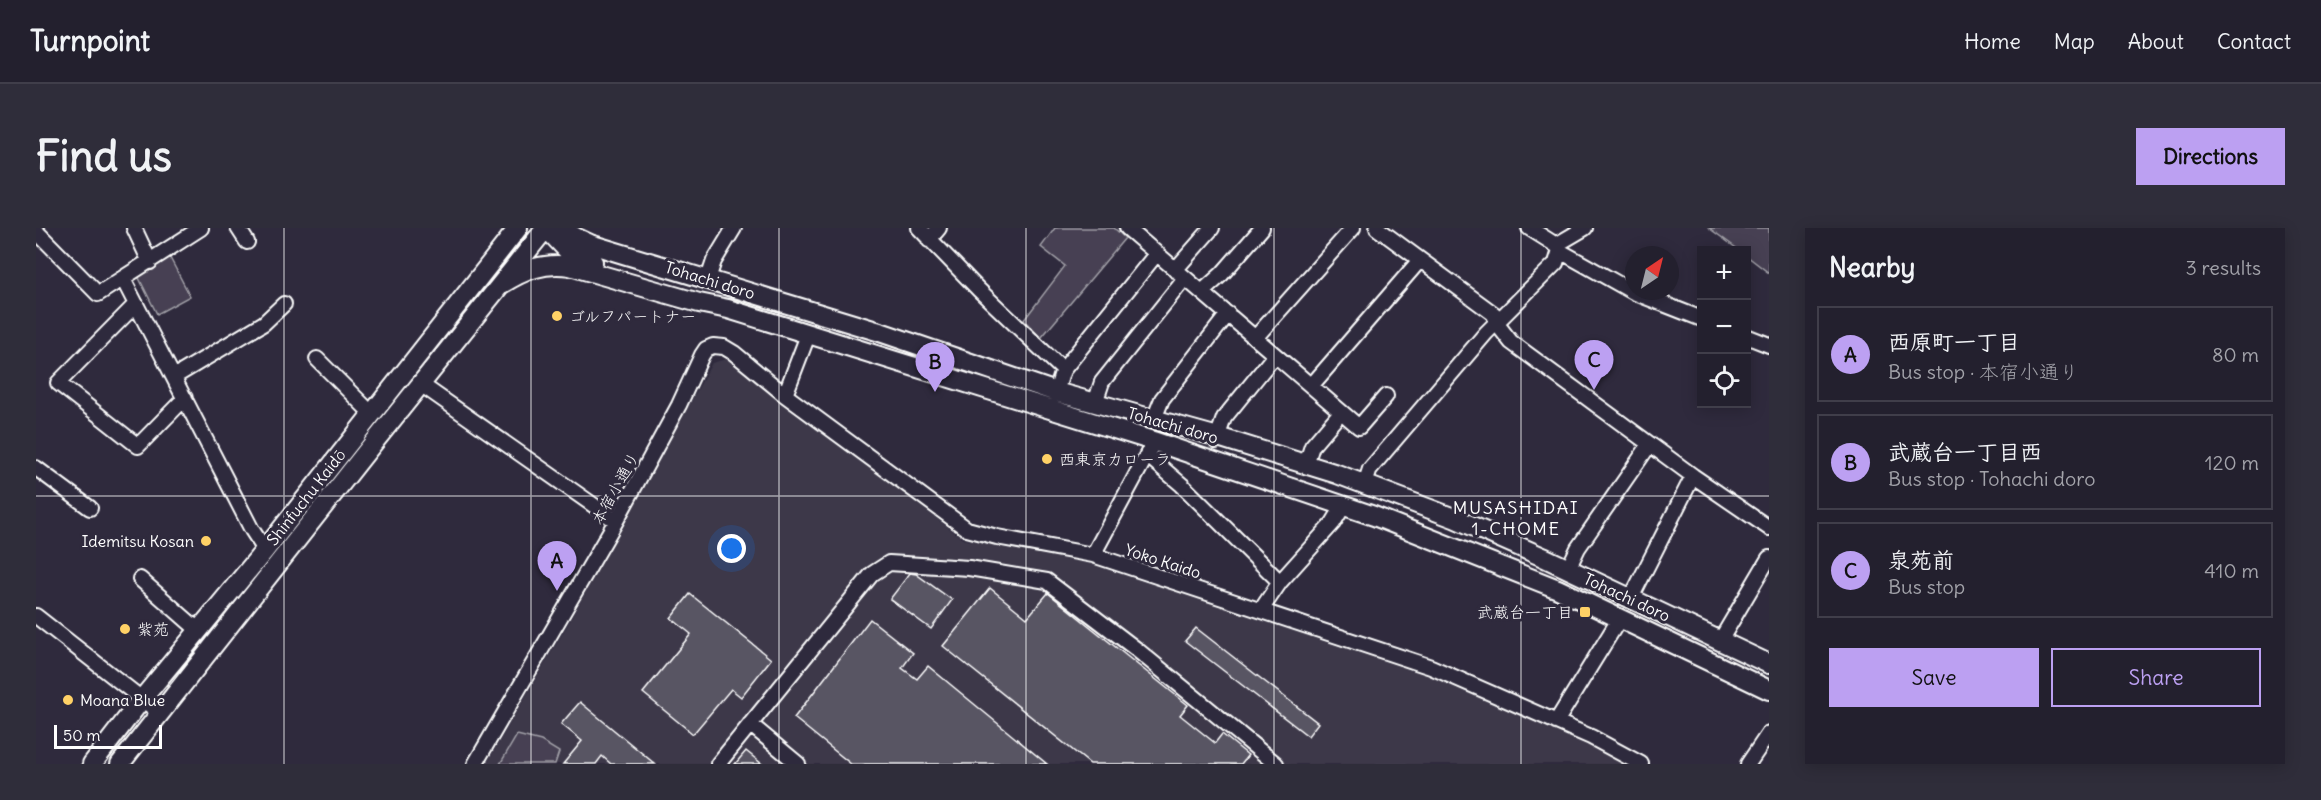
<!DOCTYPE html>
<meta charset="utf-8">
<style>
:root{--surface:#23202e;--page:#2f2d3a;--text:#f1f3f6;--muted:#a3a3aa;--line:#403e4a;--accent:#bca0f2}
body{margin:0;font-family:Delius,"Klee One",sans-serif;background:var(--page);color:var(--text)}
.controls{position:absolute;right:18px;top:18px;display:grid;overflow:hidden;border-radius:0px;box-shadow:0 3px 15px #0003}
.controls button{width:54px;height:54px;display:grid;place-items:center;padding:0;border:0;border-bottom:2px solid var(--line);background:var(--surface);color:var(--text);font:30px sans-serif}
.compass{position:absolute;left:1589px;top:18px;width:54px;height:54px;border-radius:50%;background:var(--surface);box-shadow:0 3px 15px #0003;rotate:35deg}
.scale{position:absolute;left:18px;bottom:15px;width:108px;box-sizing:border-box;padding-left:6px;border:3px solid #fff;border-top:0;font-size:16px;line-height:21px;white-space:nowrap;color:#fff;-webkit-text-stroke:4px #2f2a3d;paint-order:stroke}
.you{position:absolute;left:696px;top:321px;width:21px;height:21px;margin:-15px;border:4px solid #fff;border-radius:50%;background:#1a73e8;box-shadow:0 0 0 9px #1a73e833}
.badge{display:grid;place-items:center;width:39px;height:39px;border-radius:50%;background:var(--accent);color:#111;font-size:20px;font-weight:700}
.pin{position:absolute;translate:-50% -50px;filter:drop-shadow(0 2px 3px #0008)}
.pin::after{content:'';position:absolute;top:32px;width:21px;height:18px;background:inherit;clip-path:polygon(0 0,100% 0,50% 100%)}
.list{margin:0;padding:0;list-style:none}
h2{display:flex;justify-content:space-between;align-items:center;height:78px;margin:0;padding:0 24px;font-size:26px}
h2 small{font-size:20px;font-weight:400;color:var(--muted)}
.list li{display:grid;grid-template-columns:39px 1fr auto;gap:18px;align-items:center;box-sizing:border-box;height:96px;margin:0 12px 12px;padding:0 12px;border:2px solid var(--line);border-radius:0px}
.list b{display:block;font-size:22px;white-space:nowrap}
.list p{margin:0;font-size:20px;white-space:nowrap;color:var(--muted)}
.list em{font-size:20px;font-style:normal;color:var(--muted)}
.actions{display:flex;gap:12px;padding:18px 24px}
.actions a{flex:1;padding:14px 0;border:2px solid var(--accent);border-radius:0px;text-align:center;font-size:21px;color:var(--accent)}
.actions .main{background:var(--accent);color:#111}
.icon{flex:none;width:33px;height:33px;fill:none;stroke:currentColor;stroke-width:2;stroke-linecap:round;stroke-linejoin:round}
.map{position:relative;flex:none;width:1733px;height:536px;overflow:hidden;border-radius:0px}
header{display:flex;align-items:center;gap:36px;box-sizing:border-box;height:84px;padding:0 30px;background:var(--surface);border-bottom:2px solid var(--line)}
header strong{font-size:28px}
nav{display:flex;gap:33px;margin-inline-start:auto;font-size:21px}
.intro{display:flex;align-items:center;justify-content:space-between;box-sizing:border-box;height:144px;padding:0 36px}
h1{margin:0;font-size:42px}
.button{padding:15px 27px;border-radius:0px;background:var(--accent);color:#111;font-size:21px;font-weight:700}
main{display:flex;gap:36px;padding:0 36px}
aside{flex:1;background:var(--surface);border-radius:0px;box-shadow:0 3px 15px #0003}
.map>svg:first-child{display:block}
.built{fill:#3c3749}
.green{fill:#464152;stroke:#a2a0a8;stroke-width:1.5}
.building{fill:#595564;stroke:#fff;stroke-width:1.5}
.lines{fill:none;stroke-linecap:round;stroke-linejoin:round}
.minor-casing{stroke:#fff;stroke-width:18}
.major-casing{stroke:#fff;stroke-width:22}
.minor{stroke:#2f2a3d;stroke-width:14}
.major{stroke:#2f2a3d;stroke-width:18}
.grid{fill:none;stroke:#fff;stroke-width:1.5;stroke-opacity:0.55}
.poi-dot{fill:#ffd166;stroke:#2f2a3d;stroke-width:2}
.labels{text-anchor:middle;stroke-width:6;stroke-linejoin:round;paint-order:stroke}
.street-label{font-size:16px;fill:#fff;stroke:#2f2a3d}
.poi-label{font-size:16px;fill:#fff;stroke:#2f2a3d;text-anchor:start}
.neighbourhood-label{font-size:18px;letter-spacing:1.5px;fill:#fff;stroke:#2f2a3d}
</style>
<header>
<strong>Turnpoint</strong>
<nav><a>Home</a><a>Map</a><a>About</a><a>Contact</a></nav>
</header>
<div class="intro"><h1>Find us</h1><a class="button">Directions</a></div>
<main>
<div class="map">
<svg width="1733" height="536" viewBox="0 0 1733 536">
<rect width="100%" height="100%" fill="#2f2a3d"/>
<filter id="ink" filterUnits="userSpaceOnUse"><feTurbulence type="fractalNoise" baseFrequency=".0167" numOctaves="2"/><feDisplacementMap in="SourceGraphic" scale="12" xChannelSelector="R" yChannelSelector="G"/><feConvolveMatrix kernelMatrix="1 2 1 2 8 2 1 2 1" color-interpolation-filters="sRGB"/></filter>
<g filter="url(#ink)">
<path class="built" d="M 694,130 L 927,311 L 1053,333 L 1164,365 L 1382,438 L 1582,528 L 1593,536 L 450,536 L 533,394 L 676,135 Z"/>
<path class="green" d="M 1019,0 L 1078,0 L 1089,10 L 1005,110 L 988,92 L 1029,38 L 1005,19 Z
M 1673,0 L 1733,0 L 1733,45 L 1711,28 L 1710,22 L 1703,22 Z
M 133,28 L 154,68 L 121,86 L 102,48 Z
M 481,507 L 505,513 L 523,524 L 519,536 L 464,536 Z"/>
<path class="building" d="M 874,345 L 880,346 L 916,372 L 895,401 L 854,371 Z
M 954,360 L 991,390 L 1012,365 L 1152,477 L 1144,487 L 1179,515 L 1186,506 L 1212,527 L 1205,536 L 1054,536 L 907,418 Z
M 654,366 L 735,431 L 705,469 L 695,461 L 657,506 L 607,465 L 655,406 L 635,390 Z
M 834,391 L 877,425 L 866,440 L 881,451 L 892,438 L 1011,536 L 815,536 L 758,490 Z
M 1160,400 L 1282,495 L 1272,508 L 1149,413 Z
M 544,474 L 619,536 L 575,536 L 566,528 L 560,536 L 527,536 L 546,513 L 525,496 Z
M 710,523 L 726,536 L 699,536 Z"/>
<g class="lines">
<defs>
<path id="minor" d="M 98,0 L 114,34
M 202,0 L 211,14
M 883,0 L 943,62 L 1027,142 L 1020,164
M 1091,0 L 1323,199 L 1350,168
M 1341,0 L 1458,86 L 1461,96 L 1475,114 L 1657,248 L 1733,300
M 1493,0 L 1520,17
M 0,3 L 62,66 L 165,0
M 893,12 L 903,0
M 1520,17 L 1549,0
M 1524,23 L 1597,64 L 1666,91
M 1139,42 L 1176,0
M 87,51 L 216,302 L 229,322
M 672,51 L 678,33 L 698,0
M 1166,64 L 1186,46 L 1226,0
M 100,76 L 22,155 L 102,218 L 149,170
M 1710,108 L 1733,117
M 1219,110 L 1317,0
M 281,131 L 335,185
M 1027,142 L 1121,25
M 138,149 L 228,95 L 248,76
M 386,157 L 580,293
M 1275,158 L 1384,32
M 749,167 L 772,107
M 1059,175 L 1066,154 L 1149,50
M 1118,191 L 1126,171 L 1192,86
M 1180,213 L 1188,190 L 1239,127
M 1112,228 L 1146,257 L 1244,354
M 1270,236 L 1276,218 L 1305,184
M 0,240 L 54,280
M 1329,256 L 1334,241 L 1450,105 L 1520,35 L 1524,22 L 1520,17
M 1057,327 L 1114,221
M 1532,341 L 1542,320 L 1614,216
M 104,351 L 162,402
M 1595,370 L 1657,248
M 1225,382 L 1244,354 L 1297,295 L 1308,277
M 0,388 L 125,486
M 1684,413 L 1733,330
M 1520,494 L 1584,390
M 714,496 L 762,536
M 439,536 L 580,293 L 643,177 L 666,127 L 670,121 L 677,118 L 688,119 L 698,125 L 749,167 L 931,301 L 961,309 L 1057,327 L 1395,439 L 1555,509 L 1605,536
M 682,536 L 836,346 L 853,335 L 933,340 L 1011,353 L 1100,421 L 1240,536
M 1712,536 L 1733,505"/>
<path id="major" d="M 510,0 L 530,21 L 557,34
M 526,0 L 539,9 L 554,16 L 844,104 L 1020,164 L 1182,209 L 1301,246 L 1418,290 L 1507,329 L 1733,436
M 466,56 C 488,42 508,34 534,38 L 663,75 L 692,81 L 1117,213 L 1338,288 L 1522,361 L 1733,462
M 56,536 L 106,471 L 229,322 L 482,0
M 84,536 L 331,223 L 510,0"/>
</defs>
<use href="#minor" class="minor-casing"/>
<use href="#major" class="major-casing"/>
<use href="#minor" class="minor"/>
<use href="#major" class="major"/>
</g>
</g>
<path class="grid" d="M 248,0 L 248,536M 495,0 L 495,536M 743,0 L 743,536M 990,0 L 990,536M 1238,0 L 1238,536M 1485,0 L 1485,536M 0,268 L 1733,268"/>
<g class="poi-dot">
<circle cx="521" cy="88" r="6"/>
<circle cx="1011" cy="231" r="6"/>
<circle cx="170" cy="313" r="6"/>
<rect x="1543" y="378" width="12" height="12" rx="3"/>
<circle cx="89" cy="401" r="6"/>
<circle cx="32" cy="472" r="6"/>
</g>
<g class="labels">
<g class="street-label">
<text transform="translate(674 52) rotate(17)" y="6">Tohachi doro</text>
<text transform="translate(1137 197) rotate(16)" y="6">Tohachi doro</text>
<text transform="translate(579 260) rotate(-61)" y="6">本宿小通り</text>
<text transform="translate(270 269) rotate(-52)" y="6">Shinfuchu Kaidō</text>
<text transform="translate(1127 333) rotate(18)" y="6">Yoko Kaido</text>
<text transform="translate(1591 369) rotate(25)" y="6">Tohachi doro</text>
</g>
<g class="poi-label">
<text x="533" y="94">ゴルフパートナー</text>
<text x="1023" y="237">西東京カローラ</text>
<text x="158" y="319" text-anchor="end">Idemitsu Kosan</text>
<text x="1537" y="390" text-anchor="end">武蔵台一丁目</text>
<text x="101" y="407">紫苑</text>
<text x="44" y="478">Moana Blue</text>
</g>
<g class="neighbourhood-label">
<text x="1480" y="286">MUSASHIDAI<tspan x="1480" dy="21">1-CHOME</tspan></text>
</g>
</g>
</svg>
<div class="controls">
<button>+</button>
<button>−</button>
<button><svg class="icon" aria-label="locate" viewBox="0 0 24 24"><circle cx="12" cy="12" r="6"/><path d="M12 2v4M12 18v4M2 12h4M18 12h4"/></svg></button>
</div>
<svg class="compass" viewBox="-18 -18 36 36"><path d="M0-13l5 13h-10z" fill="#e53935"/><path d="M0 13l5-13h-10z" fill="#a3a3aa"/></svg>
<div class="scale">50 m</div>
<div class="you"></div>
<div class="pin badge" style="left:521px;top:363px">A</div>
<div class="pin badge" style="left:899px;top:164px">B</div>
<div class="pin badge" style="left:1558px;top:162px">C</div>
</div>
<aside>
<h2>Nearby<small>3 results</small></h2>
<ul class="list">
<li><span class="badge">A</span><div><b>西原町一丁目</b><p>Bus stop · 本宿小通り</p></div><em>80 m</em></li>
<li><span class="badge">B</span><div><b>武蔵台一丁目西</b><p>Bus stop · Tohachi doro</p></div><em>120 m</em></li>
<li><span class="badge">C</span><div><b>泉苑前</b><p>Bus stop</p></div><em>410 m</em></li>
</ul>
<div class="actions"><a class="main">Save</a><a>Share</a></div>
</aside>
</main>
